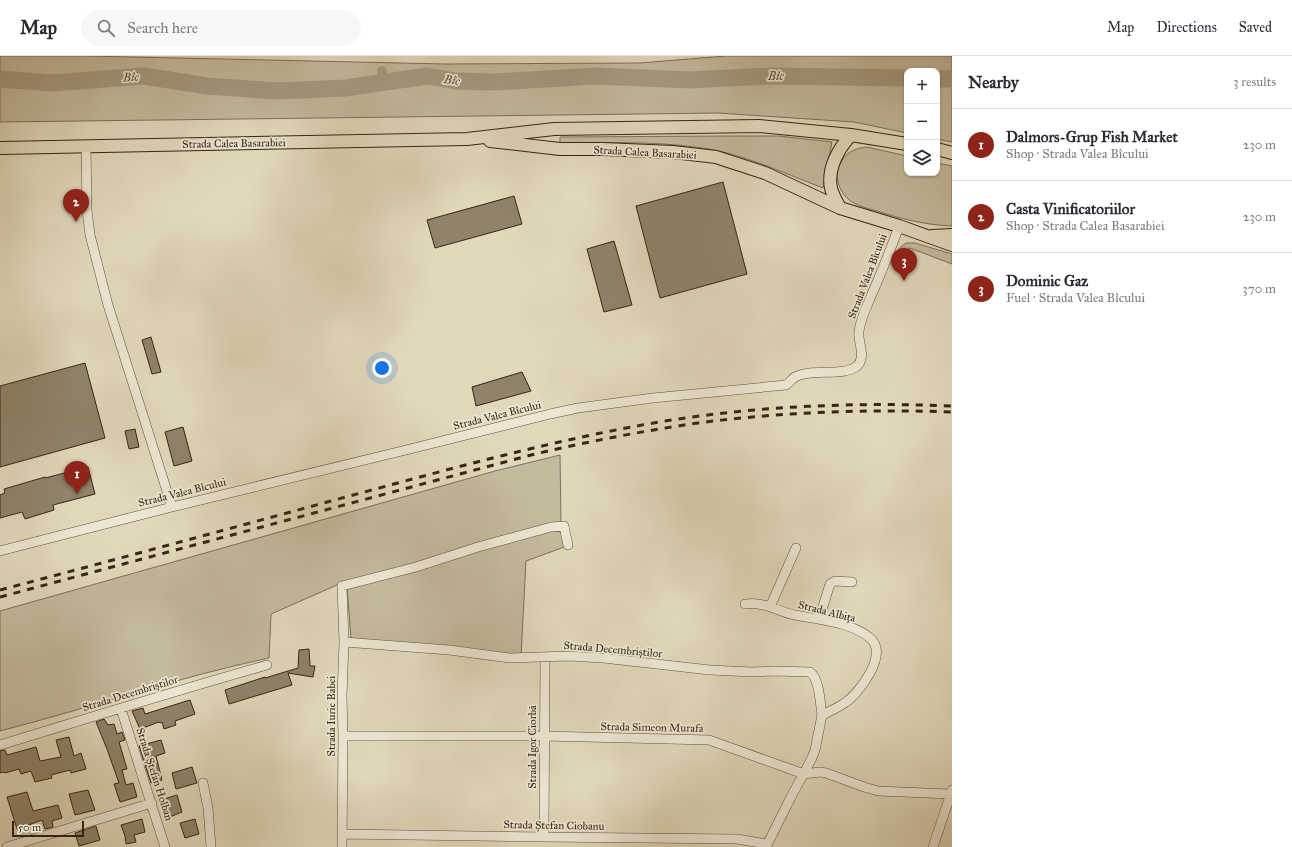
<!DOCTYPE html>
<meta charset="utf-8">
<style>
:root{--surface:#fff;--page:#f7f7f7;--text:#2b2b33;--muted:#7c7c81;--line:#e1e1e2;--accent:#8f2418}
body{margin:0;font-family:"IM FELL Great Primer",serif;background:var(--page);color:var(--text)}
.controls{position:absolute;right:12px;top:12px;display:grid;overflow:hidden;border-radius:8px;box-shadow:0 1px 3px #0004}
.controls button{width:36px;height:36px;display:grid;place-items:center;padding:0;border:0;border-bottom:1px solid var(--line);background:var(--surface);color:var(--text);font:20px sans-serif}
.scale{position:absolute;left:12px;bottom:10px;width:72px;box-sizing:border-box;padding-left:4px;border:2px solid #362613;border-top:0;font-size:11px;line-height:14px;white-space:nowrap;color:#362613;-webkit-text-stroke:3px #ece6d3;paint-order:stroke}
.you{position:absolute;left:382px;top:312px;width:14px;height:14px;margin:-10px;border:3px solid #fff;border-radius:50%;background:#1a73e8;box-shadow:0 0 0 6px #1a73e833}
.badge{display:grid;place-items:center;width:26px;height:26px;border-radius:50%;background:var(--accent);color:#fff;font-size:13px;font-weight:700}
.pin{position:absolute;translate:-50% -33px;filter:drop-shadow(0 1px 2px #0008)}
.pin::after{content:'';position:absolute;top:21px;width:14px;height:12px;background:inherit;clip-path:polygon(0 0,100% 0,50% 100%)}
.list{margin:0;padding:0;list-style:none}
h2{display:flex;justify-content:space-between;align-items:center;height:52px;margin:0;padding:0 16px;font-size:17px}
h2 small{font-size:13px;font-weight:400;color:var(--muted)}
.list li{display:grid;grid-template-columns:26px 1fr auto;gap:12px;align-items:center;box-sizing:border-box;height:72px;padding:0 16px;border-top:1px solid var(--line)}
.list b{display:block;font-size:15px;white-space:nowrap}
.list p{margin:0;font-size:13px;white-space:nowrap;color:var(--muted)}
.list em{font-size:13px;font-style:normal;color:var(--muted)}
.icon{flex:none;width:22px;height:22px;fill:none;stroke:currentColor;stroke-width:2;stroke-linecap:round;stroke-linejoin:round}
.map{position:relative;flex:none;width:952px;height:791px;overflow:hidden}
header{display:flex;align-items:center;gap:24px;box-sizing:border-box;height:56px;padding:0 20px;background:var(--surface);border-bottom:1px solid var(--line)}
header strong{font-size:19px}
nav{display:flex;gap:22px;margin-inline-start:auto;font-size:14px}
.search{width:280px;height:36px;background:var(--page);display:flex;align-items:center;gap:10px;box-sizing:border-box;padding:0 14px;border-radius:22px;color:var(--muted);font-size:15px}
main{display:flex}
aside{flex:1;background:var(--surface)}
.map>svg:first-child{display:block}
.green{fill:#c4ba9e;stroke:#7d7058}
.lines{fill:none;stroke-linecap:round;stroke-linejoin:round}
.canal{stroke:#a79b82;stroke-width:10}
.river{stroke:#a79b82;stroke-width:17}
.building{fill:#8f836a;stroke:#362613}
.minor-casing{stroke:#61523d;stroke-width:10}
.major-casing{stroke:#362613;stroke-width:14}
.minor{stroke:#ece6d3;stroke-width:9}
.major{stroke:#e1d8bb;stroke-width:12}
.rail{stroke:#362613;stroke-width:3;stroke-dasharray:7 7;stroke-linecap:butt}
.labels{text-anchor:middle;stroke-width:3.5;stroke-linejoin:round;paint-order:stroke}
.street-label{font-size:11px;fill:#362613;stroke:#ece6d3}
.water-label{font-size:12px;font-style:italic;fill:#584934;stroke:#ece6d3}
</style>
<header>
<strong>Map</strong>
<div class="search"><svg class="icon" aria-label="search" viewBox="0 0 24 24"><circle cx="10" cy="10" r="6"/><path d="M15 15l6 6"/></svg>Search here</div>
<nav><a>Map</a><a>Directions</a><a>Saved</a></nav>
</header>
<main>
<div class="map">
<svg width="952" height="791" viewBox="0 0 952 791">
<rect width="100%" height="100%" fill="#e1d8bb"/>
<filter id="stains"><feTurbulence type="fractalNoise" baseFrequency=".005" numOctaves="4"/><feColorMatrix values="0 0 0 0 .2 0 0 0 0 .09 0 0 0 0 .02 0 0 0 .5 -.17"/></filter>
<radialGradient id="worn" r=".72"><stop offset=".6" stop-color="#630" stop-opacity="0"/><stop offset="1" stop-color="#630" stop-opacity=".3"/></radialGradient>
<path class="green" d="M 0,0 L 87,0 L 446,8 L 640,7 L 726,0 L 952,0 L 952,86 L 937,83 L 937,15 L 907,15 L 907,77 L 854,66 L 718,57 L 0,66 Z
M 727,80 L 779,80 L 832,86 L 823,132 C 781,116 739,96 695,91 C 650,85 605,87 560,87 L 560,81 Z
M 867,91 L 907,100 L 907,117 L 937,117 L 937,107 L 952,110 L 952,170 C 926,169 901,163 877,155 C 869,153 861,151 854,147 C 840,140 833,121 840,108 C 845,97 855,92 867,91 Z
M 906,187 L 915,187 L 952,198 L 952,208 L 910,192 L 898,201 C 897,194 900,191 906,187 Z
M 560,399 L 561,466 L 437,502 L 337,529 L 271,558 L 269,602 C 178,621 90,652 0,675 L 0,555 L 495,415 Z
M 560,473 L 567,490 L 526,505 L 521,600 L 351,583 L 347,531 L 490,490 Z"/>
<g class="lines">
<path class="canal" d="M 382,26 L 382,15"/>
<path class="river" d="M 0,23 L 52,27 L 144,20 L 207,30 L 277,35 L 345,32 L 427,20 L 455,25 L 495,26 L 596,20 L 689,24 L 771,20 L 907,22
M 937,23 L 952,23"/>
</g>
<path class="building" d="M 723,126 L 747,218 L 660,242 L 636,150 Z
M 514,140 L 522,168 L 435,192 L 427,164 Z
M 614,185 L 632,249 L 604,256 L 587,193 Z
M 151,281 L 161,316 L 152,318 L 142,284 Z
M 85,307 L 105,382 L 0,411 L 0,330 Z
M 522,316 L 531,335 L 476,350 L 472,331 Z
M 183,371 L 192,405 L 174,410 L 165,376 Z
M 135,373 L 139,391 L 129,393 L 125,375 Z
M 88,411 L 95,438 L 53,449 L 54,454 L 25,463 L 22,456 L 0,462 L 0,439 L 5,437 L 4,433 L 45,421 L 45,422 Z
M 309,593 L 310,610 L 315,610 L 313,621 L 288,617 L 292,629 L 229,648 L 225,634 L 265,621 L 265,622 L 298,612 L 299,594 Z
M 190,644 L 195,658 L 175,665 L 176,669 L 164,673 L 162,666 L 160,667 L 159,666 L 140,673 L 132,655 L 143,652 L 145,658 Z
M 104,663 L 108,669 L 114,668 L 117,678 L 122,676 L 125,684 L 119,686 L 127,713 L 122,714 L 126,729 L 133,727 L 137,741 L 120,746 L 114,728 L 119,727 L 107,693 L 96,666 Z
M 69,681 L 74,700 L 81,697 L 86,713 L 71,717 L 70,714 L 51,719 L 52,722 L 35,726 L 31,715 L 21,718 L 19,713 L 5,717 L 4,716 L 0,717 L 0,695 L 5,694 L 7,699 L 36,691 L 40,705 L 61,701 L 56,684 Z
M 161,684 L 165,697 L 156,700 L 162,724 L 151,727 L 139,690 Z
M 192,711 L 197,727 L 176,733 L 172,717 Z
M 88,734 L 95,754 L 75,759 L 69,738 Z
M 27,736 L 33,755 L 58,749 L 62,762 L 52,765 L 53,771 L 45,773 L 42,764 L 17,773 L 7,741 Z
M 177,739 L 182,756 L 167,762 L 161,744 Z
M 142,763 L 145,776 L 134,779 L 136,786 L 126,788 L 125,780 L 121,769 Z
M 195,763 L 199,778 L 185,782 L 180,767 Z
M 96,770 L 100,784 L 79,790 L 75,777 Z"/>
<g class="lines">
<defs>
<path id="minor" d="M 86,90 L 87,154 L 90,179 L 108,249 L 172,451
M 0,495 L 172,451 L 410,393 L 550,358 L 578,352 L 653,342 L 786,329 C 789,327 792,323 795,321 C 810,312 844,321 857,310 C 867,301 857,285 859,275 C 861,261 867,250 872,238 C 882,215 891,193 899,170
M 745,548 C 749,548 753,547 757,548 C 771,549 782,557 795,559 C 819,564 851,566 870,582 C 889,598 860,636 846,646 C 838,652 830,655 822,659 L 815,694 L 812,702 L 791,741 L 766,791
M 770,551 L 796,492
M 819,563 L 830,528 L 835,525 L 852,526
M 344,586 L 449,594 L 510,602 L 569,600 L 603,602 L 710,614 L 752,616 L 775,615 L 810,616 C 820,623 820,648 822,659
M 121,653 L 165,791
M 343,680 L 544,680 L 709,684 L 804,718 L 820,716 L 826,717 L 864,731 L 878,735 L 950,738
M 0,689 C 89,662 178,634 267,609
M 203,727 L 208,752 L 211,791
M 342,778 L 544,781 L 737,783 L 766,788
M 544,781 L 545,601
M 7,791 L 152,747
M 342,791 L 343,680 L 342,640 L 344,586 L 342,530 L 416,511 L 478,491 L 533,476 L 551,471 L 564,470 L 568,489
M 933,791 L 952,734"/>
<path id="major" d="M 490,85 L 560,93 L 603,93 L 673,96 L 716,101 L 765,117 L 840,152 L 899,170 L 952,189
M 0,92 L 467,83 L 554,73 L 759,70 L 851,79 L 907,88
M 937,93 L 952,97
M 840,152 C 837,146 832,138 831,132 C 827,112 839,92 851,79
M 932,180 L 952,179"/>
</defs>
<use href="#minor" class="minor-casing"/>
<use href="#major" class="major-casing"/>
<use href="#minor" class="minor"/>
<use href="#major" class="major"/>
<path class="rail" d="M 0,534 C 110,505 221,475 331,445 C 439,416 548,385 659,366 C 756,350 854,346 952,350
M 0,541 L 531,399 C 586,386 642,375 698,367 C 782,356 867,353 952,356"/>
</g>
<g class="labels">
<g class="street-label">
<text transform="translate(234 87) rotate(-1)" y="4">Strada Calea Basarabiei</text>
<text transform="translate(645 96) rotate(3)" y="4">Strada Calea Basarabiei</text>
<text transform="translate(867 220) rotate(-69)" y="4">Strada Valea Bîcului</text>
<text transform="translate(497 359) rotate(-14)" y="4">Strada Valea Bîcului</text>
<text transform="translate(182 436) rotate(-14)" y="4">Strada Valea Bîcului</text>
<text transform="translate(827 555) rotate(14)" y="4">Strada Albița</text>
<text transform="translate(613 593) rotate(5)" y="4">Strada Decembriștilor</text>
<text transform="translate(130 637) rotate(-17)" y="4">Strada Decembriștilor</text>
<text transform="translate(331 660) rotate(-90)" y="4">Strada Iurie Babei</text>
<text transform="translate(652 671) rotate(1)" y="4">Strada Simeon Murafa</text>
<text transform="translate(532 691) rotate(-90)" y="4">Strada Igor Ciorbă</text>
<text transform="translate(155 718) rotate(72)" y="4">Strada Ștefan Holban</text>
<text transform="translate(554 769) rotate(1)" y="4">Strada Ștefan Ciobanu</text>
</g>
<g class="water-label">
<text x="776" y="24">Bîc</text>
<text transform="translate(131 21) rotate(-4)" y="4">Bîc</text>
<text transform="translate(452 24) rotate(7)" y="4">Bîc</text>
</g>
</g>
<rect width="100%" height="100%" filter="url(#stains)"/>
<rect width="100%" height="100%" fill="url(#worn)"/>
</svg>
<div class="controls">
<button>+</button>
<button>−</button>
<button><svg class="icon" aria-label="layers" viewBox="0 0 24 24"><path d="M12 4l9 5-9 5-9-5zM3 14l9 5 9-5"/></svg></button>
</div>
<div class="scale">50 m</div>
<div class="you"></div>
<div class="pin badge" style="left:77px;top:438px">1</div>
<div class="pin badge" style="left:76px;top:166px">2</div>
<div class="pin badge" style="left:904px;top:225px">3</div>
</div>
<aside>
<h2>Nearby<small>3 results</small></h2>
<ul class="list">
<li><span class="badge">1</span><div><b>Dalmors-Grup Fish Market</b><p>Shop · Strada Valea Bîcului</p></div><em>230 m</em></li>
<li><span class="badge">2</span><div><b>Casta Vinificatoriilor</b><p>Shop · Strada Calea Basarabiei</p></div><em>230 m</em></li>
<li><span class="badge">3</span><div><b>Dominic Gaz</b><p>Fuel · Strada Valea Bîcului</p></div><em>370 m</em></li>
</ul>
</aside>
</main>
